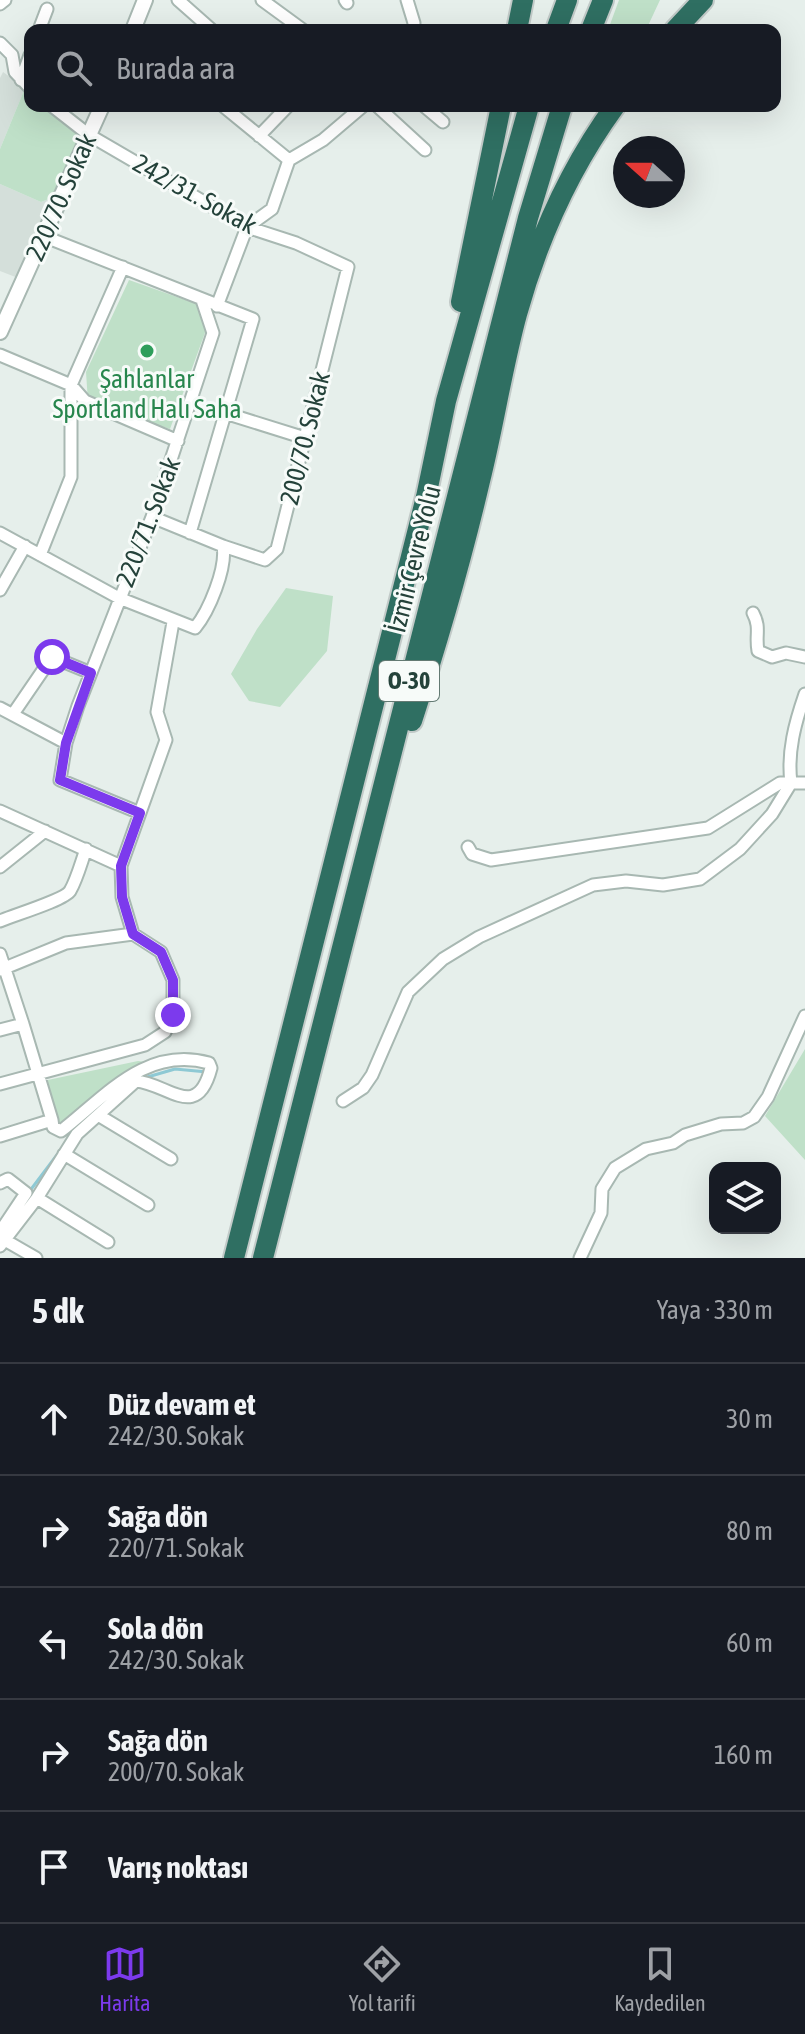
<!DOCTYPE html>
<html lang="tr">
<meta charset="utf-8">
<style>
:root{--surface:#171b24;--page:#242831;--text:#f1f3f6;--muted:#9ea1a6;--line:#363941;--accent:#7c3aed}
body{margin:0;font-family:"Asap Condensed",sans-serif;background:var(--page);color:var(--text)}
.controls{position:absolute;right:24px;bottom:24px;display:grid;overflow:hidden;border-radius:16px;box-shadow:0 8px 32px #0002}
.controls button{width:72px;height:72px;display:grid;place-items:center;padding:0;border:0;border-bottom:2px solid var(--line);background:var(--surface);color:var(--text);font:40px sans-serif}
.compass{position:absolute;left:613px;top:136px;width:72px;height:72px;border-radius:50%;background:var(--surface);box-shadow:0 8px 32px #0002;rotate:291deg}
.stop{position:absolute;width:24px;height:24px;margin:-18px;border:6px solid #7c3aed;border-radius:50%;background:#fff}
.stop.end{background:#7c3aed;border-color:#fff;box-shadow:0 2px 8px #0008}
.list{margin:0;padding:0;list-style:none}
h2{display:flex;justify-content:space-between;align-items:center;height:104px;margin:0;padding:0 32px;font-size:34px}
h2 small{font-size:26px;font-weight:400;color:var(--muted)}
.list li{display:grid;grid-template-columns:52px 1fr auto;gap:24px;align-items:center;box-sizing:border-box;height:112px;padding:0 32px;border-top:2px solid var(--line)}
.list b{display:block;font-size:30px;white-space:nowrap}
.list p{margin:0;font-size:26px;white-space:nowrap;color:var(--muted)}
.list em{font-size:26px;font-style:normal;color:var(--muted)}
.icon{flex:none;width:44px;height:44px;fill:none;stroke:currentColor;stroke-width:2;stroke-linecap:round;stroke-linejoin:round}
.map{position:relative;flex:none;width:805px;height:1258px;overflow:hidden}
.search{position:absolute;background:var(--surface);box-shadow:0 8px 32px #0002;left:24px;right:24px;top:24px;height:88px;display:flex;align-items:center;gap:20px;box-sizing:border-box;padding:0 28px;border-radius:16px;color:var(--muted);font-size:30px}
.sheet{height:664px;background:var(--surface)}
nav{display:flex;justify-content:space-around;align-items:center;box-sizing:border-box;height:112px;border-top:2px solid var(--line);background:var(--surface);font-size:22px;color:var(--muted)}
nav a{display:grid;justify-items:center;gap:4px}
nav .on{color:var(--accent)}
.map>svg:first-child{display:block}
.built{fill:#d4dfda}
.green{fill:#bfe0c8}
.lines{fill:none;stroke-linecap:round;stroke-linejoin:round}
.stream{stroke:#8ec9d4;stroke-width:3}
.minor-casing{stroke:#a8b8b2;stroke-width:15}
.tertiary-casing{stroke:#a8b8b2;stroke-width:18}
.motorway-casing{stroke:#c2cac8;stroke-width:24}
.minor{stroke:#fff;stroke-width:11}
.tertiary{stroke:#fff;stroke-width:14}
.motorway{stroke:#2f6f62;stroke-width:20}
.route{stroke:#7c3aed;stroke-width:10}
.leisure-dot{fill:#2e9e5b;stroke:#f7fbf9;stroke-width:3}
.labels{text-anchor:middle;stroke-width:6;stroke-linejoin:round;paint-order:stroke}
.shield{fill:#f7fbf9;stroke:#637a73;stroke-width:2}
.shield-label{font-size:24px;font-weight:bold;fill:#24423a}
.street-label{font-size:26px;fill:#24423a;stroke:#f7fbf9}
.leisure-label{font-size:26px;fill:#27864d;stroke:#f7fbf9}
</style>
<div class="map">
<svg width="805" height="1258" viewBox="0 0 805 1258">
<rect width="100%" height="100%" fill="#e6efeb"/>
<path class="built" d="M 3,72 L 25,88 L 0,149 L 0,78 Z
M 0,184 L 41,202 L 54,197 L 18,278 L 0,271 Z"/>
<path class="green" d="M 619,0 L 660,0 L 646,30 L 608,30 Z
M 25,88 L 30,92 L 30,106 L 47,106 L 82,135 L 54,197 L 41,202 L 0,184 L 0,149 Z
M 129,280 L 197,304 L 206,330 L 170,429 L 88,402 L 86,372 Z
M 286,588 L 333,596 L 327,651 L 280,707 L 249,701 L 231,674 L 257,629 Z
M 805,1049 L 805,1160 L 765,1116 Z
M 138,1061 L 157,1063 L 92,1111 L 66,1137 L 59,1121 L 55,1119 L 43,1081 Z"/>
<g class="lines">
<path class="stream" d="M 144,1078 L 175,1069 L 207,1072
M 29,1192 L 63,1147"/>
<defs>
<path id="minor" d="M 178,0 L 212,30
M 262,0 L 303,30
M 345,0 L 347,3
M 407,0 L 414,23 L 413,30
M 0,4 L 5,0
M 39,30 L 47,9
M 0,43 L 12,55 L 15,72 L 30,88
M 21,80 L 30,55
M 52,106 L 89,135 L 247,227 L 296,243 L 348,267 L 277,549 L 265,560 L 223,546
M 223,106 L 289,160
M 377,106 L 425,150
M 424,106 L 443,122
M 259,136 L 288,106
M 43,236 L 253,319 L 190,533
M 217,306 L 247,227 L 272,209 L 289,160 L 323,140 L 363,106
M 0,355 L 71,385 L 85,401 L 178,441
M 225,413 L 305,438
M 0,533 L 119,598 L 195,628 C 209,611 227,568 223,546 L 152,517
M 40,555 L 71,477 L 71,385 L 123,267
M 0,590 L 25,546
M 753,613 C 761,628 755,635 758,651 L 772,657 L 786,653 L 805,657
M 0,708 L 66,743
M 13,714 L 52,657 L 91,673
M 0,811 L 121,866
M 140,813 L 60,780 L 66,743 L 78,706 L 152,517 L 213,333 L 202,300
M 468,847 L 472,854 L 491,860 L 708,828 L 780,783 L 791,783 C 787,752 795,723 805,694
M 0,867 L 45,831
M 0,921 C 14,915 64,900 70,891 C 77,879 81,863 86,849
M 0,954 L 23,1024
M 0,970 L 66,943 L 133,934
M 0,1030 L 23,1024 L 52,1120 L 0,1136
M 0,1084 L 145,1045 L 165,1032 L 173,1015 L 173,980 L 161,952 L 133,934 L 122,897 L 121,866 L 166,740 L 157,712 L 173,622
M 343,1101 L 363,1088 L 372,1075 L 408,992 L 443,959 L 479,937 L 593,885 L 626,881 L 663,885 L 700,879 L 740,849 L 772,814 L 791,783 L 805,783
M 98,1115 L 171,1159
M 64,1154 L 148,1205
M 0,1183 L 8,1179 L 26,1193 L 0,1232
M 37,1198 L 108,1242
M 3,1239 L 36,1258
M 0,1246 L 37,1198 L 77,1134 L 136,1081 C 169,1084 197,1122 211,1068 L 209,1063 C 146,1046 107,1095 61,1131 L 53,1127 L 52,1120
M 580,1258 L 601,1213 L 602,1189 L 615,1168 L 646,1149 L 673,1143 L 685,1135 L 721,1124 L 743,1123 L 754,1117 L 768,1097 L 805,1016"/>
<path id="tertiary" d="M 133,30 L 145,0
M 0,332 L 102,106"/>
<path id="motorway" d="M 517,30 L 523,0
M 556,30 L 567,0
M 591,30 L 603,0
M 675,30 L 703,0
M 461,302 L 501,106
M 412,721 C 438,641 461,562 480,481 C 494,425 502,369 517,314 C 538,239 569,169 615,106
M 234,1258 L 426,497 L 446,401 L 529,106
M 263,1258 L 528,218 L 562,106"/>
</defs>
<use href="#minor" class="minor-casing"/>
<use href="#tertiary" class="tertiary-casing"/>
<use href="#motorway" class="motorway-casing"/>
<use href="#minor" class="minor"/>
<use href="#tertiary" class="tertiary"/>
<use href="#motorway" class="motorway"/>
</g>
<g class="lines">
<path class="route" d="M 52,657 L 91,673 L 66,743 L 60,780 L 140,813 L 121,866 L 122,897 L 133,934 L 161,952 L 173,980 L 173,1015"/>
</g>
<circle class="leisure-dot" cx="147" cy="351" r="8"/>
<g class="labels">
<rect class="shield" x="379" y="661" width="60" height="40" rx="6"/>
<g class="shield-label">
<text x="409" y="689">O-30</text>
</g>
<g class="street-label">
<text transform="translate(195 194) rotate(29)" y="9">242/31. Sokak</text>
<text transform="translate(61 197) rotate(-66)" y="9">220/70. Sokak</text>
<text transform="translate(305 438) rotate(-76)" y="9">200/70. Sokak</text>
<text transform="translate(148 522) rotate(-69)" y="9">220/71. Sokak</text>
<text transform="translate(414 559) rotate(-76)" y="9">İzmir Çevre Yolu</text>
</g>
<g class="leisure-label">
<text x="147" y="388">Şahlanlar<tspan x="147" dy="30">Sportland Halı Saha</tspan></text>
</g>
</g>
</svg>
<div class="controls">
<button><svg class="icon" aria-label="layers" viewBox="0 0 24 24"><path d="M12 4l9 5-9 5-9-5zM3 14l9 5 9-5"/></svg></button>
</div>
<svg class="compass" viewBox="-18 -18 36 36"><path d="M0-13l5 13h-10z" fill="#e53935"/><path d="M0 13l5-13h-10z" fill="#9ea1a6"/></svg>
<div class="stop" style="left:52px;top:657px"></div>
<div class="stop end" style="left:173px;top:1015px"></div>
<div class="search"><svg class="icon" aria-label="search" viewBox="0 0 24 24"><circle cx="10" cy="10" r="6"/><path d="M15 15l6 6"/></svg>Burada ara</div>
</div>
<section class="sheet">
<h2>5 dk<small>Yaya · 330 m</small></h2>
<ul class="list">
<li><svg class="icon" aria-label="ahead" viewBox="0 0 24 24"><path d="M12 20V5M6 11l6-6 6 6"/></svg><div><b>Düz devam et</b><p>242/30. Sokak</p></div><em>30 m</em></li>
<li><svg class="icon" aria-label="right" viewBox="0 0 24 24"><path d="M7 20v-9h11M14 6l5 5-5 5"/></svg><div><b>Sağa dön</b><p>220/71. Sokak</p></div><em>80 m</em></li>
<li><svg class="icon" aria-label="left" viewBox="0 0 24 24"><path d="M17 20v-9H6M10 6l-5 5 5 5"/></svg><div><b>Sola dön</b><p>242/30. Sokak</p></div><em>60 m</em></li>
<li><svg class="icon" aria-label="right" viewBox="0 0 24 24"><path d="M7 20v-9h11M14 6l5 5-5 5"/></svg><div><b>Sağa dön</b><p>200/70. Sokak</p></div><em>160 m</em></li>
<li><svg class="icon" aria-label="arrive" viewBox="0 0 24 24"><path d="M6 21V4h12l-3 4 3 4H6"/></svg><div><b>Varış noktası</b></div></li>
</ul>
</section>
<nav>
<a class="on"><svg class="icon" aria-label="map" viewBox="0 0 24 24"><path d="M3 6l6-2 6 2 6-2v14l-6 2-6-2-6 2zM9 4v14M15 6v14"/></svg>Harita</a>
<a><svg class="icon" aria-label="directions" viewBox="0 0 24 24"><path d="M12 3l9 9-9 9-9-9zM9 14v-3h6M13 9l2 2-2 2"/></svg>Yol tarifi</a>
<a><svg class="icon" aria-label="saved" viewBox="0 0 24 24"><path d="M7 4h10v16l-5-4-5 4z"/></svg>Kaydedilen</a>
</nav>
